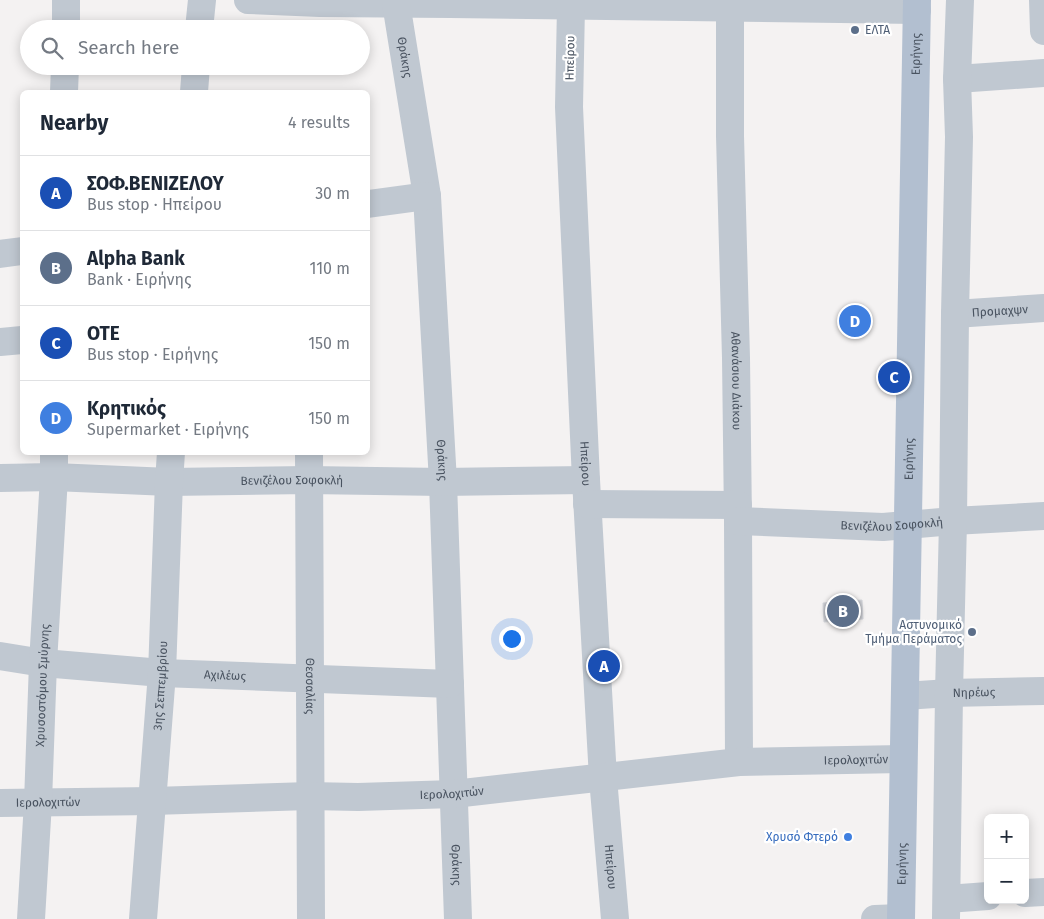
<!DOCTYPE html>
<meta charset="utf-8">
<style>
:root{--surface:#fff;--page:#f2f2f3;--text:#1f2937;--muted:#747a83;--line:#e0e1e3;--accent:#d93025}
body{margin:0;font-family:"Fira Sans",sans-serif;background:var(--page);color:var(--text)}
.controls{position:absolute;right:15px;bottom:15px;display:grid;overflow:hidden;border-radius:8px;box-shadow:0 2px 12px #0003}
.controls button{width:45px;height:45px;display:grid;place-items:center;padding:0;border:0;border-bottom:1px solid var(--line);background:var(--surface);color:var(--text);font:25px sans-serif}
.you{position:absolute;left:511px;top:638px;width:18px;height:18px;margin:-12px;border:4px solid #fff;border-radius:50%;background:#1a73e8;box-shadow:0 0 0 8px #1a73e833}
.badge{display:grid;place-items:center;width:32px;height:32px;border-radius:50%;background:var(--accent);color:#fff;font-size:16px;font-weight:700}
.pin{position:absolute;translate:-50% -50%;border:2px solid #fff;box-shadow:0 1px 5px #0006}
.list{margin:0;padding:0;list-style:none}
h2{display:flex;justify-content:space-between;align-items:center;height:65px;margin:0;padding:0 20px;font-size:21px}
h2 small{font-size:16px;font-weight:400;color:var(--muted)}
.list li{display:grid;grid-template-columns:32px 1fr auto;gap:15px;align-items:center;box-sizing:border-box;height:75px;padding:0 20px;border-top:1px solid var(--line)}
.list b{display:block;font-size:19px;white-space:nowrap}
.list p{margin:0;font-size:16px;white-space:nowrap;color:var(--muted)}
.list em{font-size:16px;font-style:normal;color:var(--muted)}
.icon{flex:none;width:28px;height:28px;fill:none;stroke:currentColor;stroke-width:2;stroke-linecap:round;stroke-linejoin:round}
.map{position:relative;flex:none;width:1044px;height:919px;overflow:hidden}
.search{position:absolute;background:var(--surface);box-shadow:0 2px 12px #0003;left:20px;top:20px;width:350px;height:55px;display:flex;align-items:center;gap:12px;box-sizing:border-box;padding:0 18px;border-radius:28px;color:var(--muted);font-size:19px}
.panel{position:absolute;background:var(--surface);box-shadow:0 2px 12px #0003;left:20px;top:90px;width:350px;height:365px;border-radius:8px}
.map>svg:first-child{display:block}
.building{fill:#ccced4;stroke:#d6d8dd}
.lines{fill:none;stroke-linecap:round;stroke-linejoin:round}
.minor{stroke:#c0c8d1;stroke-width:28}
.major{stroke:#b2bfd0;stroke-width:28}
.service-dot{fill:#5c6f8a;stroke:#fff;stroke-width:2}
.shop-dot{fill:#3f7fe0;stroke:#fff;stroke-width:2}
.labels{text-anchor:middle;stroke-width:4.5;stroke-linejoin:round;paint-order:stroke}
.service-label{font-size:12px;fill:#4e5e75;stroke:#fff;text-anchor:start}
.street-label{font-size:12px;fill:#495360;stroke:#fff}
.shop-label{font-size:12px;fill:#366cbe;stroke:#fff;text-anchor:end}
</style>
<div class="map">
<svg width="1044" height="919" viewBox="0 0 1044 919">
<rect width="100%" height="100%" fill="#f4f2f2"/>
<path class="building" d="M 862,600 L 863,619 L 824,622 L 823,603 Z"/>
<g class="lines">
<g class="minor">
<path d="M 248,0 L 320,3 L 450,4 L 917,10"/>
<path id="s1" d="M 730,0 L 730,136 L 736,358 L 738,521 L 739,762"/>
<path d="M 1043,0 L 1044,31"/>
<path id="s2" d="M 396,3 L 427,196 L 443,482 L 458,919"/>
<path id="s3" d="M 571,6 L 569,107 L 586,480 L 603,778 L 615,919"/>
<path d="M 66,29 L 66,0"/>
<path d="M 199,29 L 202,0"/>
<path d="M 957,79 L 1044,73"/>
<path d="M 64,92 L 65,66"/>
<path d="M 194,92 L 196,66"/>
<path d="M 368,204 L 427,196"/>
<path d="M 0,254 L 22,251"/>
<path id="s4" d="M 955,314 L 1044,308"/>
<path d="M 0,342 L 22,340"/>
<path id="s5" d="M 309,452 L 311,919"/>
<path id="s6" d="M 0,478 L 54,477 L 169,482 L 308,480 L 443,482 L 586,480"/>
<path d="M 587,504 L 738,505"/>
<path id="s7" d="M 738,521 L 883,527 L 953,521 L 1044,516"/>
<path id="s8" d="M 0,656 L 43,663 L 162,673 L 450,684"/>
<path id="s9" d="M 905,696 L 949,693 L 1044,691"/>
<path id="s10" d="M 0,803 L 153,801 L 309,796 L 358,797 L 454,794 L 739,762 L 903,759"/>
<path d="M 1025,893 L 1044,892"/>
<path d="M 947,899 L 988,896"/>
<path id="s11" d="M 31,919 L 38,802 L 43,663 L 54,477 L 54,452"/>
<path id="s12" d="M 143,919 L 162,673 L 169,482 L 171,452"/>
<path d="M 875,919 L 901,918"/>
<path d="M 946,919 L 949,693 L 953,521 L 955,314 L 959,137 L 957,79 L 960,0"/>
</g>
<path class="major" id="s13" d="M 901,919 L 917,0"/>
</g>
<g class="service-dot">
<circle cx="855" cy="30" r="5"/>
<circle cx="972" cy="632" r="5"/>
</g>
<circle class="shop-dot" cx="848" cy="837" r="5"/>
<g class="labels">
<g class="service-label">
<text x="865" y="34">ΕΛΤΑ</text>
<text x="962" y="629" text-anchor="end">Αστυνομικό<tspan x="962" dy="14">Τμήμα Περάματος</tspan></text>
</g>
<g class="street-label">
<text dy="4" stroke="none"><textPath href="#s13" startOffset="865">Ειρήνης</textPath></text>
<text dy="4" stroke="none"><textPath href="#s2" startOffset="55">Θράκης</textPath></text>
<text transform="translate(570 58) rotate(-89)" y="4">Ηπείρου</text>
<text dy="4" stroke="none"><textPath href="#s4" startOffset="45">Προμαχψν</textPath></text>
<text dy="4" stroke="none"><textPath href="#s1" startOffset="381">Αθανάσιου Διάκου</textPath></text>
<text dy="4" stroke="none"><textPath href="#s13" startOffset="460">Ειρήνης</textPath></text>
<text dy="4" stroke="none"><textPath href="#s2" startOffset="460">Θράκης</textPath></text>
<text dy="4" stroke="none"><textPath href="#s3" startOffset="458">Ηπείρου</textPath></text>
<text dy="4" stroke="none"><textPath href="#s6" startOffset="292">Βενιζέλου Σοφοκλή</textPath></text>
<text dy="4" stroke="none"><textPath href="#s7" startOffset="154">Βενιζέλου Σοφοκλή</textPath></text>
<text dy="4" stroke="none"><textPath href="#s8" startOffset="226">Αχιλέως</textPath></text>
<text dy="4" stroke="none"><textPath href="#s11" startOffset="234">Χρυσοστόμου Σμύρνης</textPath></text>
<text dy="4" stroke="none"><textPath href="#s12" startOffset="234">3ης Σεπτεμβρίου</textPath></text>
<text dy="4" stroke="none"><textPath href="#s5" startOffset="234">Θεσσαλίας</textPath></text>
<text dy="4" stroke="none"><textPath href="#s9" startOffset="69">Νηρέως</textPath></text>
<text dy="4" stroke="none"><textPath href="#s10" startOffset="858">Ιερολοχιτών</textPath></text>
<text dy="4" stroke="none"><textPath href="#s10" startOffset="452">Ιερολοχιτών</textPath></text>
<text dy="4" stroke="none"><textPath href="#s10" startOffset="48">Ιερολοχιτών</textPath></text>
<text dy="4" stroke="none"><textPath href="#s13" startOffset="55">Ειρήνης</textPath></text>
<text dy="4" stroke="none"><textPath href="#s2" startOffset="865">Θράκης</textPath></text>
<text dy="4" stroke="none"><textPath href="#s3" startOffset="862">Ηπείρου</textPath></text>
</g>
<g class="shop-label">
<text x="838" y="841">Χρυσό Φτερό</text>
</g>
</g>
</svg>
<div class="controls">
<button>+</button>
<button>−</button>
</div>
<div class="you"></div>
<div class="pin badge" style="left:604px;top:666px;background:#1a4fb4">A</div>
<div class="pin badge" style="left:843px;top:611px;background:#5c6f8a">B</div>
<div class="pin badge" style="left:894px;top:377px;background:#1a4fb4">C</div>
<div class="pin badge" style="left:855px;top:321px;background:#3f7fe0">D</div>
<div class="search"><svg class="icon" aria-label="search" viewBox="0 0 24 24"><circle cx="10" cy="10" r="6"/><path d="M15 15l6 6"/></svg>Search here</div>
<section class="panel">
<h2>Nearby<small>4 results</small></h2>
<ul class="list">
<li><span class="badge" style="background:#1a4fb4">A</span><div><b>ΣΟΦ.ΒΕΝΙΖΕΛΟΥ</b><p>Bus stop · Ηπείρου</p></div><em>30 m</em></li>
<li><span class="badge" style="background:#5c6f8a">B</span><div><b>Alpha Bank</b><p>Bank · Ειρήνης</p></div><em>110 m</em></li>
<li><span class="badge" style="background:#1a4fb4">C</span><div><b>ΟΤΕ</b><p>Bus stop · Ειρήνης</p></div><em>150 m</em></li>
<li><span class="badge" style="background:#3f7fe0">D</span><div><b>Κρητικός</b><p>Supermarket · Ειρήνης</p></div><em>150 m</em></li>
</ul>
</section>
</div>
